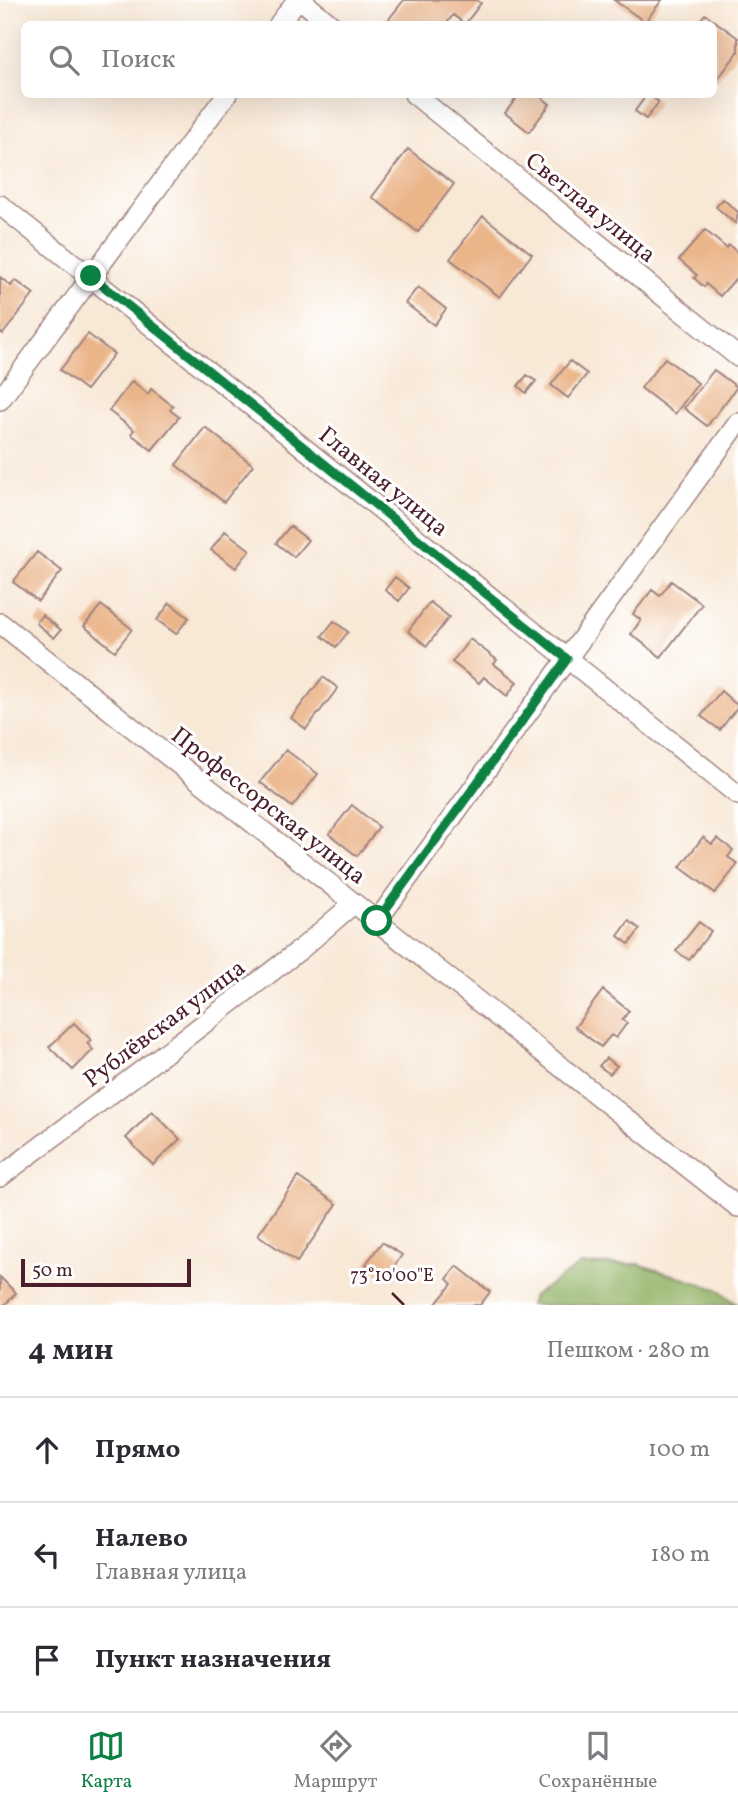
<!DOCTYPE html>
<html lang="ru">
<meta charset="utf-8">
<style>
:root{--surface:#fff;--page:#f7f7f7;--text:#2b2b33;--muted:#7c7c81;--line:#e1e1e2;--accent:#0b8043}
body{margin:0;font-family:Vollkorn,serif;background:var(--page);color:var(--text)}
.scale{position:absolute;left:21px;bottom:18px;width:170px;box-sizing:border-box;padding-left:7px;border:4px solid #4a1f2b;border-top:0;font-size:19px;line-height:24px;white-space:nowrap;color:#4a1f2b;-webkit-text-stroke:5px #fff;paint-order:stroke}
.stop{position:absolute;width:21px;height:21px;margin:-16px;border:5px solid #0b8043;border-radius:50%;background:#fff}
.stop.end{background:#0b8043;border-color:#fff;box-shadow:0 2px 7px #0008}
.list{margin:0;padding:0;list-style:none}
h2{display:flex;justify-content:space-between;align-items:center;height:91px;margin:0;padding:0 28px;font-size:30px}
h2 small{font-size:23px;font-weight:400;color:var(--muted)}
.list li{display:grid;grid-template-columns:46px 1fr auto;gap:21px;align-items:center;box-sizing:border-box;height:105px;padding:0 28px;border-top:2px solid var(--line)}
.list b{display:block;font-size:26px;white-space:nowrap}
.list p{margin:0;font-size:23px;white-space:nowrap;color:var(--muted)}
.list em{font-size:23px;font-style:normal;color:var(--muted)}
.icon{flex:none;width:38px;height:38px;fill:none;stroke:currentColor;stroke-width:2;stroke-linecap:round;stroke-linejoin:round}
.map{position:relative;flex:none;width:738px;height:1305px;overflow:hidden}
.search{position:absolute;background:var(--surface);box-shadow:0 7px 28px #0002;left:21px;right:21px;top:21px;height:77px;display:flex;align-items:center;gap:18px;box-sizing:border-box;padding:0 24px;border-radius:10px;color:var(--muted);font-size:26px}
.sheet{height:406px;background:var(--surface)}
nav{display:flex;justify-content:space-around;align-items:center;box-sizing:border-box;height:98px;border-top:2px solid var(--line);background:var(--surface);font-size:19px;color:var(--muted)}
nav a{display:grid;justify-items:center;gap:4px}
nav .on{color:var(--accent)}
.map>svg:first-child{display:block}
.forest{fill:#91b265;stroke:#6e6848;stroke-width:2}
.building{fill:#ebb58a}
.lines{fill:none;stroke-linecap:round;stroke-linejoin:round}
.street-casing{stroke:#a18480;stroke-width:22}
.street{stroke:#fff;stroke-width:19}
.route{stroke:#0b8043;stroke-width:9}
.ticks{fill:none;stroke:#4a1f2b;stroke-width:2.5}
.labels{text-anchor:middle;stroke-width:6;stroke-linejoin:round;paint-order:stroke}
.street-label{font-size:24px;fill:#4a1f2b;stroke:#fff}
.ticks-label{font-size:18px;text-anchor:middle;fill:#4a1f2b;stroke:#fff;stroke-width:6;stroke-linejoin:round;paint-order:stroke}
</style>
<div class="map">
<svg width="738" height="1305" viewBox="0 0 738 1305">
<rect width="100%" height="100%" fill="#fff"/>
<filter id="ink" filterUnits="userSpaceOnUse"><feTurbulence type="fractalNoise" baseFrequency=".0143" numOctaves="2"/><feDisplacementMap in="SourceGraphic" scale="14" xChannelSelector="R" yChannelSelector="G"/><feConvolveMatrix kernelMatrix="1 2 1 2 8 2 1 2 1" color-interpolation-filters="sRGB"/></filter>
<filter id="wash" filterUnits="userSpaceOnUse"><feTurbulence type="fractalNoise" baseFrequency=".00686" numOctaves="4" result="noise"/><feDisplacementMap in="SourceGraphic" scale="28" xChannelSelector="R" yChannelSelector="G"/><feGaussianBlur stdDeviation="1.57" result="paint"/><feColorMatrix in="noise" values="0 0 0 0 0 0 0 0 0 0 0 0 0 0 0 0 0 1.4 0 .05"/><feComposite in="paint" operator="in"/></filter>
<g filter="url(#wash)">
<rect width="100%" height="100%" fill="#f8e8d6"/>
<path class="forest" d="M 638,1264 L 717,1289 L 738,1305 L 530,1305 L 533,1296 L 580,1265 Z"/>
<g id="blocks">
<path class="building" d="M 404,0 L 476,0 L 481,3 L 465,24 L 453,15 L 446,24 L 385,24 Z
M 614,0 L 662,0 L 645,22 Z
M 705,14 L 738,38 L 738,52 L 717,80 L 714,77 L 714,24 L 697,24 Z
M 520,94 L 537,94 L 550,104 L 529,132 L 505,113 Z
M 647,94 L 659,102 L 646,119 L 635,111 Z
M 408,149 L 454,184 L 418,232 L 372,197 Z
M 723,199 L 738,212 L 736,224 L 716,207 Z
M 483,216 L 532,254 L 500,297 L 450,259 Z
M 705,230 L 726,248 L 729,245 L 738,253 L 738,276 L 720,296 L 706,284 L 704,287 L 694,278 L 697,275 L 679,260 Z
M 0,277 L 11,286 L 15,280 L 34,294 L 3,334 L 0,332 Z
M 418,287 L 446,309 L 434,325 L 405,303 Z
M 88,334 L 114,354 L 86,390 L 60,370 Z
M 665,358 L 698,383 L 675,414 L 641,388 Z
M 570,361 L 587,374 L 568,398 L 551,385 Z
M 714,370 L 737,387 L 707,426 L 684,408 Z
M 527,375 L 536,381 L 526,393 L 518,386 Z
M 132,381 L 148,394 L 151,389 L 173,406 L 170,410 L 179,417 L 152,450 L 131,434 L 134,430 L 109,411 Z
M 205,427 L 253,465 L 224,502 L 176,465 Z
M 290,526 L 308,540 L 294,557 L 276,543 Z
M 225,531 L 250,550 L 236,568 L 211,550 Z
M 37,552 L 62,571 L 38,601 L 13,582 Z
M 395,577 L 409,588 L 399,601 L 385,590 Z
M 671,581 L 702,604 L 661,657 L 631,634 L 641,620 L 633,614 L 652,590 L 660,596 Z
M 430,602 L 449,617 L 427,646 L 408,631 Z
M 170,603 L 189,618 L 176,634 L 157,620 Z
M 101,605 L 132,629 L 115,651 L 84,626 Z
M 42,615 L 61,630 L 54,638 L 36,623 Z
M 334,621 L 348,632 L 336,647 L 322,636 Z
M 470,639 L 497,660 L 494,664 L 517,682 L 507,696 L 484,677 L 479,683 L 452,662 Z
M 323,677 L 338,688 L 306,729 L 291,718 Z
M 721,691 L 738,706 L 720,730 L 701,716 Z
M 286,750 L 318,774 L 292,807 L 260,782 Z
M 352,805 L 379,827 L 357,856 L 329,834 Z
M 703,837 L 712,844 L 717,838 L 733,850 L 728,857 L 738,864 L 715,893 L 680,867 Z
M 629,921 L 640,929 L 629,944 L 618,936 Z
M 699,922 L 711,931 L 689,960 L 676,951 Z
M 603,990 L 629,1011 L 622,1020 L 627,1023 L 616,1038 L 611,1035 L 601,1047 L 575,1027 Z
M 74,1023 L 91,1040 L 87,1043 L 93,1050 L 73,1070 L 49,1047 Z
M 606,1058 L 617,1066 L 610,1074 L 599,1066 Z
M 152,1111 L 180,1139 L 153,1165 L 126,1138 Z
M 298,1177 L 337,1204 L 297,1262 L 258,1235 Z
M 382,1242 L 402,1255 L 386,1278 L 366,1264 Z
M 457,1266 L 490,1292 L 480,1305 L 435,1305 L 452,1284 L 447,1279 Z
M 0,1277 L 16,1293 L 5,1305 L 0,1305 Z"/>
</g>
</g>
<g filter="url(#ink)">
<use href="#blocks" fill-opacity="0" stroke="#a18480" stroke-width="2"/>
<g class="lines">
<defs>
<path id="street" d="M 301,0 L 330,24
M 279,24 L 297,0
M 414,94 L 738,357
M 0,205 L 738,795
M 0,400 L 227,94
M 0,623 L 738,1207
M 377,921 L 738,423
M 0,1177 L 189,1035 L 301,949 L 353,904"/>
</defs>
<use href="#street" class="street-casing"/>
<use href="#street" class="street"/>
</g>
</g>
<g class="lines" filter="url(#ink)">
<path class="route" d="M 91,276 L 567,659 L 377,921"/>
</g>
<path class="ticks" d="M 392,1293 L 404,1305"/>
<g class="labels">
<g class="street-label">
<text transform="translate(591 207) rotate(39)" y="8">Светлая улица</text>
<text transform="translate(384 481) rotate(39)" y="8">Главная улица</text>
<text transform="translate(269 805) rotate(38)" y="8">Профессорская улица</text>
<text transform="translate(164 1023) rotate(-37)" y="8">Рублёвская улица</text>
</g>
</g>
<g class="ticks-label">
<text x="392" y="1281">73°10'00"E</text>
</g>
</svg>
<div class="scale">50 m</div>
<div class="stop" style="left:377px;top:921px"></div>
<div class="stop end" style="left:91px;top:276px"></div>
<div class="search"><svg class="icon" aria-label="search" viewBox="0 0 24 24"><circle cx="10" cy="10" r="6"/><path d="M15 15l6 6"/></svg>Поиск</div>
</div>
<section class="sheet">
<h2>4 мин<small>Пешком · 280 m</small></h2>
<ul class="list">
<li><svg class="icon" aria-label="ahead" viewBox="0 0 24 24"><path d="M12 20V5M6 11l6-6 6 6"/></svg><div><b>Прямо</b></div><em>100 m</em></li>
<li><svg class="icon" aria-label="left" viewBox="0 0 24 24"><path d="M17 20v-9H6M10 6l-5 5 5 5"/></svg><div><b>Налево</b><p>Главная улица</p></div><em>180 m</em></li>
<li><svg class="icon" aria-label="arrive" viewBox="0 0 24 24"><path d="M6 21V4h12l-3 4 3 4H6"/></svg><div><b>Пункт назначения</b></div></li>
</ul>
</section>
<nav>
<a class="on"><svg class="icon" aria-label="map" viewBox="0 0 24 24"><path d="M3 6l6-2 6 2 6-2v14l-6 2-6-2-6 2zM9 4v14M15 6v14"/></svg>Карта</a>
<a><svg class="icon" aria-label="directions" viewBox="0 0 24 24"><path d="M12 3l9 9-9 9-9-9zM9 14v-3h6M13 9l2 2-2 2"/></svg>Маршрут</a>
<a><svg class="icon" aria-label="saved" viewBox="0 0 24 24"><path d="M7 4h10v16l-5-4-5 4z"/></svg>Сохранённые</a>
</nav>
